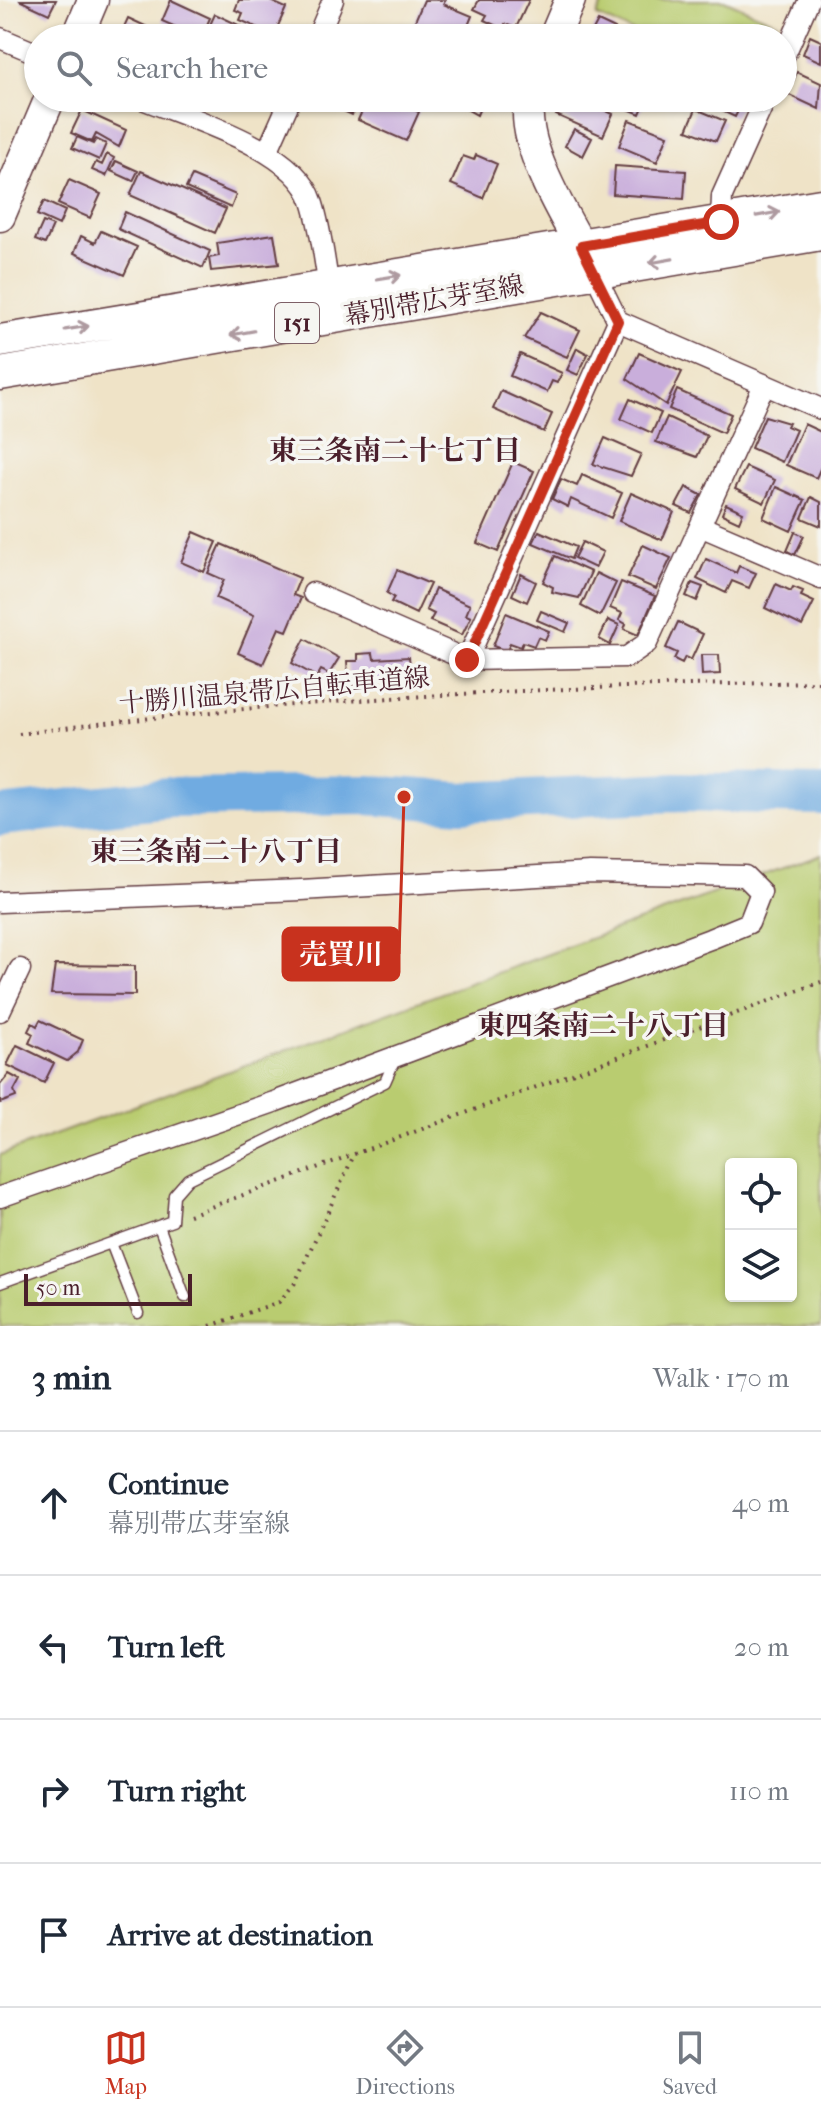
<!DOCTYPE html>
<html lang="en">
<head>
<meta charset="utf-8">
<style>
  body { margin:0; font-family:"IM FELL French Canon","Noto Serif JP",serif; background:#f2f2f3; color:#1f2937 }
  .controls { position:absolute; right:24px; bottom:24px; display:grid; overflow:hidden; border-radius:8px; box-shadow:0 2px 6px #0004 }
  .controls button { width:72px; height:72px; display:grid; place-items:center; padding:0; border:0; border-bottom:2px solid #e0e1e3; background:#fff; color:#1f2937; font:40px sans-serif }
  .scale { position:absolute; left:24px; bottom:20px; width:168px; box-sizing:border-box; padding-left:8px; border:4px solid #4a1f2b; border-top:0; font-size:22px; line-height:28px; white-space:nowrap; color:#4a1f2b; -webkit-text-stroke:6px #f6f6f2; paint-order:stroke }
  .stop { position:absolute; width:24px; height:24px; margin:-18px; border:6px solid #c8321e; border-radius:50%; background:#fff }
  .stop.end { background:#c8321e; border-color:#fff; box-shadow:0 2px 8px #0008 }
  .list { margin:0; padding:0; list-style:none }
  h2 { display:flex; justify-content:space-between; align-items:center; height:104px; margin:0; padding:0 32px; font-size:34px }
  h2 small { font-size:26px; font-weight:400; color:#747a83 }
  .list li { display:grid; grid-template-columns:52px 1fr auto; gap:24px; align-items:center; box-sizing:border-box; height:144px; padding:0 32px; border-top:2px solid #e0e1e3 }
  .list b { display:block; font-size:30px; white-space:nowrap }
  .list p { margin:0; font-size:26px; white-space:nowrap; color:#747a83 }
  .list em { font-size:26px; font-style:normal; color:#747a83 }
  .icon { flex:none; width:44px; height:44px; fill:none; stroke:currentColor; stroke-width:2; stroke-linecap:round; stroke-linejoin:round }
  .map { position:relative; flex:none; width:821px; height:1326px; overflow:hidden }
  .search { position:absolute; background:#fff; box-shadow:0 2px 6px #0004; left:24px; right:24px; top:24px; height:88px; display:flex; align-items:center; gap:20px; box-sizing:border-box; padding:0 28px; border-radius:44px; color:#747a83; font-size:30px }
  .sheet { height:680px; background:#fff }
  nav { display:flex; justify-content:space-around; align-items:center; box-sizing:border-box; height:112px; border-top:2px solid #e0e1e3; background:#fff; font-size:22px; color:#747a83 }
  nav a { display:grid; justify-items:center; gap:4px }
  nav .on { color:#c8321e }
  .map>svg:first-child { display:block }
  .green { fill:#b9cc6f; stroke:#82764d; stroke-width:2; fill-rule:evenodd }
  .lines { fill:none; stroke-linecap:round; stroke-linejoin:round }
  .river { stroke:#6fabe1; stroke-width:40 }
  .building { fill:#c9aedb }
  .lane-casing { stroke:#633c42; stroke-width:13 }
  .street-casing { stroke:#633c42; stroke-width:23 }
  .secondary-casing { stroke:#633c42; stroke-width:33 }
  .primary-casing { stroke:#633c42; stroke-width:35 }
  .path { stroke:#633c42; stroke-width:4; stroke-dasharray:2 6; stroke-linecap:butt }
  .lane { stroke:#fff; stroke-width:10 }
  .street { stroke:#fff; stroke-width:20 }
  .secondary { stroke:#fff; stroke-width:30 }
  .primary { stroke:#fff; stroke-width:32 }
  .oneway { stroke:#ae9aa0 }
  .route { stroke:#c8321e; stroke-width:10 }
  .labels { text-anchor:middle; stroke-width:7; stroke-linejoin:round; paint-order:stroke }
  .shield { fill:#f6f6f2; stroke:#7e6067; stroke-width:2 }
  .shield-label { font-size:24px; font-weight:bold; fill:#4a1f2b }
  .street-label { font-size:26px; fill:#4a1f2b; stroke:#f6f6f2 }
  .neighbourhood-label { font-size:28px; font-weight:bold; fill:#4a1f2b; stroke:#f6f6f2 }
  .leader { fill:none; stroke:#c8321e; stroke-width:3 }
  .callout-dot { fill:#c8321e; stroke:#f6f6f2; stroke-width:3 }
  .callout { fill:#c8321e; stroke:#c8321e; stroke-width:3 }
  .callout-label { font-size:28px; text-anchor:middle; font-weight:bold; fill:#fff }
</style>
</head>
<body>
<div class="map">
<svg width="821" height="1326" viewBox="0 0 821 1326">
  <rect width="100%" height="100%" fill="#f6f6f2"/>
  <filter id="ink" filterUnits="userSpaceOnUse"><feTurbulence type="fractalNoise" baseFrequency=".0125" numOctaves="2"/><feDisplacementMap in="SourceGraphic" scale="16" xChannelSelector="R" yChannelSelector="G"/><feConvolveMatrix kernelMatrix="1 2 1 2 8 2 1 2 1" color-interpolation-filters="sRGB"/></filter>
  <filter id="wash" filterUnits="userSpaceOnUse"><feTurbulence type="fractalNoise" baseFrequency=".006" numOctaves="4" result="noise"/><feDisplacementMap in="SourceGraphic" scale="32" xChannelSelector="R" yChannelSelector="G"/><feGaussianBlur stdDeviation="1.8" result="paint"/><feColorMatrix in="noise" values="0 0 0 0 0 0 0 0 0 0 0 0 0 0 0 0 0 1.4 0 .05"/><feComposite in="paint" operator="in"/></filter>
  <g filter="url(#wash)">
    <rect width="100%" height="100%" fill="#efe3c7"/>
    <path class="green" d="M604,0H724L777,23L771,38H648L597,16Z
      M821,854V1326H0V1155ZM731,1164H791V1296H731Z"/>
    <g class="lines">
      <path class="river" d="M0,816L170,798L367,795L462,802L676,792L821,795"/>
    </g>
    <g id="blocks">
      <path class="building" d="M19,0H56L49,14Z
        M171,0L210,18L201,38L162,21Z
        M239,0H268L286,8L274,35L240,20L243,13L235,10Z
        M424,0H445L443,4L472,16L463,38H430L411,30Z
        M479,0H529L516,28L505,24L503,29L484,20L487,15L474,9Z
        M215,14L245,28L241,38H204Z
        M128,18L171,38H119Z
        M598,21L615,29L611,38H589Z
        M810,36L821,41V62L803,54Z
        M797,72L821,83L819,109L787,94Z
        M322,98H360L352,115L321,101Z
        M368,98H388L419,112L406,141L358,120Z
        M447,98H484L477,115Z
        M563,98H578L613,114L603,136L556,115Z
        M602,98H647L640,114Z
        M727,98L741,105L735,117L720,110Z
        M696,109L725,121L716,141L687,130Z
        M82,110L126,130L119,147L96,134L92,142L71,133Z
        M629,120L668,135L657,162L619,146Z
        M574,129L592,138L583,156L565,146Z
        M77,137L93,144L96,139L106,144L99,160L72,148Z
        M107,154L114,158L106,176L92,170L96,162L102,165Z
        M476,155L497,164L483,198L451,184L463,156L474,160Z
        M116,161L138,171L133,181L111,171Z
        M615,166L686,171L684,199L613,194Z
        M141,171L226,209L215,233L130,195Z
        M192,176L236,195L231,208L186,188Z
        M69,180L101,194L90,218L58,204Z
        M44,201L65,211L59,225L37,215Z
        M125,212L210,251L203,268L118,229Z
        M43,222L53,226L45,244L35,240Z
        M101,231L137,247L124,275L74,253L81,236L95,243Z
        M274,234L279,264L211,271L209,258L219,256L217,243Z
        M541,312L580,330L567,357L524,338Z
        M577,348L588,354L578,375L567,370Z
        M639,353L682,372L666,405L627,379Z
        M520,354L562,373L557,383L552,381L547,392L510,376Z
        M677,390L731,414L723,433L669,409Z
        M501,391L552,414L544,432L493,409Z
        M630,399L661,413L652,433L621,419Z
        M765,416L789,423L787,426L796,430L782,462L751,448Z
        M667,417L707,436L697,457L656,442Z
        M804,424L821,432V467L816,478L786,465Z
        M605,438L641,454L631,476L593,464Z
        M513,462L534,471L498,552L477,543Z
        M746,467L775,480L764,503L735,489Z
        M582,475L622,493L611,518L571,499L568,507L552,499L561,479L577,486Z
        M686,487L701,495L691,513L676,506Z
        M776,487L805,500L791,531L763,518Z
        M631,493L674,512L662,540L619,521Z
        M811,497L821,502V526L802,518Z
        M726,504L743,512L739,522L722,514Z
        M539,531L576,547L571,559L533,543Z
        M194,532L217,542L204,572L181,562Z
        M795,532L804,536L795,555L787,551Z
        M582,542L603,552L595,568L574,558Z
        M221,544L300,578L293,595L301,598L287,631L279,628L263,664L238,653L254,615L216,598L224,580L208,573Z
        M643,545L671,558L656,589L628,577Z
        M555,556L591,572L579,598L552,592L553,587L543,582Z
        M706,559L736,573L739,566L756,573L749,588L732,581L726,593L697,579Z
        M397,570L430,584L416,614L391,602L394,597L387,593Z
        M596,573L616,583L600,616L581,606Z
        M521,574L536,582L527,602L512,595Z
        M621,582L655,596L638,635L624,629L626,624L619,620L622,613L610,608Z
        M692,583L703,587L697,601L686,596Z
        M776,584L791,591L793,587L803,591L801,596L814,602L802,626L765,608Z
        M435,589L470,605L466,615L471,617L462,635L430,621L434,614L426,610Z
        M541,611L569,623L565,632L537,620Z
        M506,613L549,631L545,640L538,637L534,646L523,642L521,647L510,643L507,651L493,646Z
        M608,620L619,625L610,645L599,639Z
        M678,622L703,634L691,660L685,657L682,663L674,659L677,653L666,648Z
        M305,639L339,658L329,674L321,670L317,677L292,663Z
        M373,653L374,659L409,657L411,675L404,676V683L349,687L347,661H358V654Z
        M701,655H719L720,674L702,675Z
        M55,965L135,966V995L51,994Z
        M40,1020L83,1040L78,1052L67,1061L29,1043L33,1034L28,1031L32,1023L37,1026Z
        M17,1045L54,1063L44,1083L7,1065Z
        M9,1074L20,1080L14,1091L16,1097L0,1103V1085Z"/>
    </g>
  </g>
  <g filter="url(#ink)">
    <use href="#blocks" fill-opacity="0" stroke="#633c42" stroke-width="2"/>
    <g class="lines">
      <defs>
        <path id="lane" d="M159,1226L185,1297
          M111,1243L138,1313
          M0,1283L172,1221L174,1195L188,1179L385,1082L396,1057"/>
        <path id="street" d="M0,38L38,54
          M317,38L333,0
          M783,59L809,0
          M140,98C188,118 295,148 312,201C321,228 324,259 329,287
          M267,152L291,98
          M721,222L722,196L766,98
          M590,264L618,321L821,409
          M700,526L821,578
          M313,593L467,660L627,657L647,643L764,385
          M467,660L618,321
          M0,902L301,890L590,873L745,876L761,892L749,923L710,939L274,1102L0,1197
          M0,1011L20,969"/>
        <path id="secondary" d="M77,38L93,0
          M554,38L570,0
          M530,98C518,138 561,211 581,246
          M0,216L50,98"/>
        <path id="primary" d="M0,341L821,205
          M0,374L821,234"/>
      </defs>
      <use href="#lane" class="lane-casing"/>
      <use href="#street" class="street-casing"/>
      <use href="#secondary" class="secondary-casing"/>
      <use href="#primary" class="primary-casing"/>
      <path class="path" d="M19,734C284,698 553,687 821,682
        M189,1215L821,982
        M210,1326L279,1302L295,1283L354,1155"/>
      <use href="#lane" class="lane"/>
      <use href="#street" class="street"/>
      <use href="#secondary" class="secondary"/>
      <use href="#primary" class="primary"/>
    </g>
    <defs><path id="oneway-shaft" d="M-6 0H5M1.5-3L5.5 0L1.5 3" fill="none" stroke-width="1.6" stroke-linecap="round" stroke-linejoin="round" transform="scale(2)"/></defs>
    <g class="oneway">
      <use href="#oneway-shaft" transform="translate(768 214) rotate(-10)"/>
      <use href="#oneway-shaft" transform="translate(661 261) rotate(170)"/>
      <use href="#oneway-shaft" transform="translate(389 277) rotate(-9)"/>
      <use href="#oneway-shaft" transform="translate(77 328) rotate(-9)"/>
      <use href="#oneway-shaft" transform="translate(242 333) rotate(170)"/>
    </g>
  </g>
  <g class="lines" filter="url(#ink)">
    <path class="route" d="M467,660L618,321L581,246L721,222"/>
  </g>
  <g class="labels">
    <rect class="shield" x="275" y="303" width="44" height="40" rx="6"/>
    <g class="shield-label">
      <text x="297" y="331">151</text>
    </g>
    <g class="street-label">
      <text transform="translate(434 300) rotate(-10)" y="9">幕別帯広芽室線</text>
      <text transform="translate(274 690) rotate(-5)" y="9">十勝川温泉帯広自転車道線</text>
    </g>
    <g class="neighbourhood-label">
      <text x="395" y="460">東三条南二十七丁目</text>
      <text x="216" y="861">東三条南二十八丁目</text>
      <text x="603" y="1035">東四条南二十八丁目</text>
    </g>
  </g>
  <path class="leader" d="M404 797L399 954"/>
  <circle class="callout-dot" cx="404" cy="797" r="8"/>
  <rect class="callout" x="283" y="928" width="116" height="52" rx="8"/>
  <g class="callout-label">
    <text x="341" y="964">売買川</text>
  </g>
</svg>
<div class="controls">
<button><svg class="icon" aria-label="locate" viewBox="0 0 24 24"><circle cx="12" cy="12" r="6"/><path d="M12 2v4M12 18v4M2 12h4M18 12h4"/></svg></button>
<button><svg class="icon" aria-label="layers" viewBox="0 0 24 24"><path d="M12 4l9 5-9 5-9-5zM3 14l9 5 9-5"/></svg></button>
</div>
<div class="scale">50 m</div>
<div class="stop" style="left:721px;top:222px"></div>
<div class="stop end" style="left:467px;top:660px"></div>
<div class="search"><svg class="icon" aria-label="search" viewBox="0 0 24 24"><circle cx="10" cy="10" r="6"/><path d="M15 15l6 6"/></svg>Search here</div>
</div>
<section class="sheet">
<h2>3 min<small>Walk · 170 m</small></h2>
<ul class="list">
<li><svg class="icon" aria-label="ahead" viewBox="0 0 24 24"><path d="M12 20V5M6 11l6-6 6 6"/></svg><div><b>Continue</b><p>幕別帯広芽室線</p></div><em>40 m</em></li>
<li><svg class="icon" aria-label="left" viewBox="0 0 24 24"><path d="M17 20v-9H6M10 6l-5 5 5 5"/></svg><div><b>Turn left</b></div><em>20 m</em></li>
<li><svg class="icon" aria-label="right" viewBox="0 0 24 24"><path d="M7 20v-9h11M14 6l5 5-5 5"/></svg><div><b>Turn right</b></div><em>110 m</em></li>
<li><svg class="icon" aria-label="arrive" viewBox="0 0 24 24"><path d="M6 21V4h12l-3 4 3 4H6"/></svg><div><b>Arrive at destination</b></div></li>
</ul>
</section>
<nav>
<a class="on"><svg class="icon" aria-label="map" viewBox="0 0 24 24"><path d="M3 6l6-2 6 2 6-2v14l-6 2-6-2-6 2zM9 4v14M15 6v14"/></svg>Map</a>
<a><svg class="icon" aria-label="directions" viewBox="0 0 24 24"><path d="M12 3l9 9-9 9-9-9zM9 14v-3h6M13 9l2 2-2 2"/></svg>Directions</a>
<a><svg class="icon" aria-label="saved" viewBox="0 0 24 24"><path d="M7 4h10v16l-5-4-5 4z"/></svg>Saved</a>
</nav>
</body>
</html>
